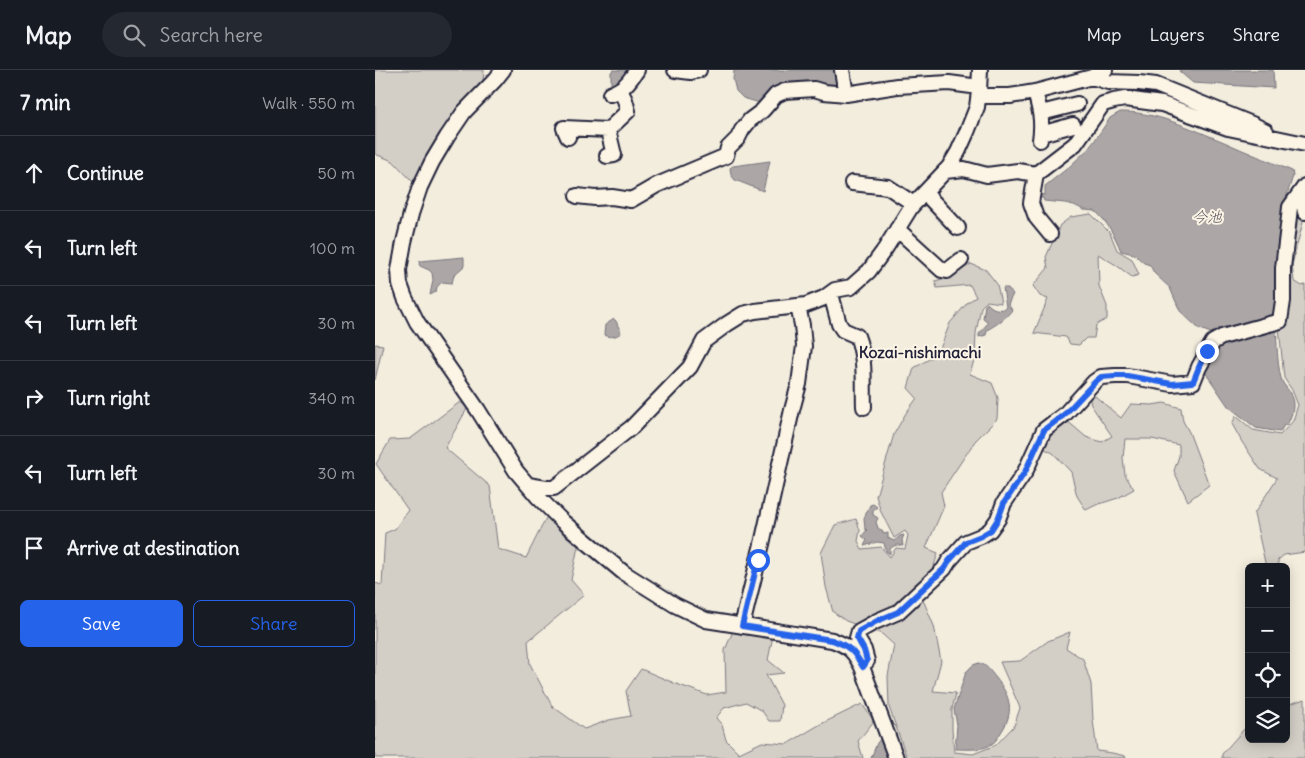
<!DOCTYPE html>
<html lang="en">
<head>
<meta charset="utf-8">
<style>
  body { margin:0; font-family:Delius,"Klee One",sans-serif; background:#242831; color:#f1f3f6 }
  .controls { position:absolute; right:15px; bottom:15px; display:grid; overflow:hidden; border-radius:8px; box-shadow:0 2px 12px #0003 }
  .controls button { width:45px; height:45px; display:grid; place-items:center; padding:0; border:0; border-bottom:1px solid #363941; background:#171b24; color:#f1f3f6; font:25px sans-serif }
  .stop { position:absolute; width:15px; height:15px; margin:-11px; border:4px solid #2563eb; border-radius:50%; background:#fff }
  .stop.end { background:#2563eb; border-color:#fff; box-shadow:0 1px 5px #0008 }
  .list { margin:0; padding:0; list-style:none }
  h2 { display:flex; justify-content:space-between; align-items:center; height:65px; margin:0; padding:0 20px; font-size:21px }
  h2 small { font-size:16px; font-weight:400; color:#9ea1a6 }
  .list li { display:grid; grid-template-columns:32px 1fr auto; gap:15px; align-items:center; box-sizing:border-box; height:75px; padding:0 20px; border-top:1px solid #363941 }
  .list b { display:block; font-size:19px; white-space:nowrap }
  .list em { font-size:16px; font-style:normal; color:#9ea1a6 }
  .actions { display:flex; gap:10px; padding:15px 20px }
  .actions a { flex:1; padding:11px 0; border:1px solid #2563eb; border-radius:8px; text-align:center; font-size:18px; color:#2563eb }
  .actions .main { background:#2563eb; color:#fff }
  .icon { flex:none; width:28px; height:28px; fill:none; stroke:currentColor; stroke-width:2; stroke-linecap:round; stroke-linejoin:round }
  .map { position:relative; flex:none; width:930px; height:688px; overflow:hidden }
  header { display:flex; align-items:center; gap:30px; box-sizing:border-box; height:70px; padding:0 25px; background:#171b24; border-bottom:1px solid #363941 }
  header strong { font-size:24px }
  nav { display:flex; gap:28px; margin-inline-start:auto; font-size:18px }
  .search { width:350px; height:45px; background:#242831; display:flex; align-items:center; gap:12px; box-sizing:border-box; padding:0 18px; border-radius:28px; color:#9ea1a6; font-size:19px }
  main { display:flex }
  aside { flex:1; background:#171b24 }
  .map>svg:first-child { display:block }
  .green { fill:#d4cfc6; stroke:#7b7880 }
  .water { fill:#aca7a6; stroke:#75727b }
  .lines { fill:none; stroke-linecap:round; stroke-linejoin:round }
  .minor-casing { stroke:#22223b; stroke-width:18 }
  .minor { stroke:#fcf5e5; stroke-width:14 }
  .route { stroke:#2563eb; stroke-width:6 }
  .labels { text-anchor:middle; stroke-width:4; stroke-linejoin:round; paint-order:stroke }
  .water-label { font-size:15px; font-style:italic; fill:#525160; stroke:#fcf5e5 }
  .quarter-label { font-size:16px; font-weight:bold; fill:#22223b; stroke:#fcf5e5 }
</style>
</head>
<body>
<header>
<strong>Map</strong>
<div class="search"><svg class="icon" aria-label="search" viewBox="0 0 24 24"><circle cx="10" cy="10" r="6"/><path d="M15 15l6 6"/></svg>Search here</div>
<nav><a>Map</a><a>Layers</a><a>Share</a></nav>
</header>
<main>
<aside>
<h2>7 min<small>Walk · 550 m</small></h2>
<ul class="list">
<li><svg class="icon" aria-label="ahead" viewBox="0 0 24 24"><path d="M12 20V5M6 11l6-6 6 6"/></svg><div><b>Continue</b></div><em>50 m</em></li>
<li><svg class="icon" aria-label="left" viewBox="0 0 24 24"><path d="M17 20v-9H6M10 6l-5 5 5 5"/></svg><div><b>Turn left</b></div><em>100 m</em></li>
<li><svg class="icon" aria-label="left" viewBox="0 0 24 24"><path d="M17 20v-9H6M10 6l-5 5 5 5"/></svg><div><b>Turn left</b></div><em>30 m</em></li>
<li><svg class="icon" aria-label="right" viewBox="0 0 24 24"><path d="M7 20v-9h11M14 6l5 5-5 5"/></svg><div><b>Turn right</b></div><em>340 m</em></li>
<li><svg class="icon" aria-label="left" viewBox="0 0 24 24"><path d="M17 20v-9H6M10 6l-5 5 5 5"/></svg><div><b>Turn left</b></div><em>30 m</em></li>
<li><svg class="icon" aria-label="arrive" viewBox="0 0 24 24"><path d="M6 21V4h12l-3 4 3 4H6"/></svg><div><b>Arrive at destination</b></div></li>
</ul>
<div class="actions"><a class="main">Save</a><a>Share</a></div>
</aside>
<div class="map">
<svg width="930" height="688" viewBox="0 0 930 688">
  <rect width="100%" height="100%" fill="#f3edde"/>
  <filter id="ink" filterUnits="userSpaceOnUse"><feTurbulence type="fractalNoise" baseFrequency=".02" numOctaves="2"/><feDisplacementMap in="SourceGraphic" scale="10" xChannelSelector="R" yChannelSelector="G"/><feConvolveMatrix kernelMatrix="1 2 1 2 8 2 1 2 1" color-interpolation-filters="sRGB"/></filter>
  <g filter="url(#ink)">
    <path class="green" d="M0,0H109L108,11L78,48L39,113L18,91L0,84Z
      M919,142L928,152L917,195L919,211L927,216L930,215V482L909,485L903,490V497H891L879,444L902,408L885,399L867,372L857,354L861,346L878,360L905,365L918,351L923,335L917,320L909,308L904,257Z
      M716,144L735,163L742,180L757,189L764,205L757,207L741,195L723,184L724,216L732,236V249L721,255L719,268H711L704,275L695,274L691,267L659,263L673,229L665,226L658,216L673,198L671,187L685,155L696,147Z
      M596,194L611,200L622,214L626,233L612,231L606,237L601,263L600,287L595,304L617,313L623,328L622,349L600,371L566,422L569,436L551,478L563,483L558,499L538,523L549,532L559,556L566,591L558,621L581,623L577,639V659L579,682L598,684L621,675L639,656L645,638L625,592L645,591L673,571L695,562L691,578L708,589L716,614L718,650L722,681L737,683L750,686L751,688H532L514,637L513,606L519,575L507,564L471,551L458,542L451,517L446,483L460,455L481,449L485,460L483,471L487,479L506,477L515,487L521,478L530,479L533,465L530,461L519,468L506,442L501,426L519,364L531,343L542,328L533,318L539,298L563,284L575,253L593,232L601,227L595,215L562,218L560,211L577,206Z
      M0,274L8,275L0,310Z
      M714,326H720L746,348L756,334L777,335L789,333L806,338L808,351L814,362L834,415L813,431L799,401L804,386V375L777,369H750L748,388L750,405L759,419L743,428L721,435L711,440L702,426L696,402L678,383L668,378L672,364L690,349L711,367L727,372L737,366L716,335Z
      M85,332L93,337L70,378L115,416L123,479L151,488L173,444L204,472L196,510L209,525L153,571L155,594L177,636L209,659L234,650L256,646L251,621L266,599L299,613L332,625L351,622L350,580L358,561L398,566L393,590L409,603L391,605L407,635L405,651H394L387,641L371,632L349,638L341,648L347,655L351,670L364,683L387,672L412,674L444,655L487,634L499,651L483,671L488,688H0V513L7,515L10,463L20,459L33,440L1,394L15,370L35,369Z
      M930,629V688H847V684L870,658L874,656V669H911V635Z"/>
    <path class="water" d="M238,0H261L236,22V2Z
      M362,0H463L467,20H449L385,33L368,28L361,21L358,9L359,1Z
      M804,0H898L899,18L818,13L805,2Z
      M745,42C779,41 817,59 849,72C871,82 894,91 917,101L918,106L911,128L910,139L903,180L899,246L843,261L838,264L823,258L805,241L795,218L779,203L775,195L769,193L759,184L746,181C740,166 732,151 720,141L709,140L699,135L690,133L669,131L668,128L663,127L664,124L670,125V116L694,97L713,79L720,70L735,48Z
      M395,91L388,121L360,110L356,105L355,98L358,96Z
      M89,187V196L79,205L77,213L67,212L62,217L61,222L55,225L58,210L57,203L54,200L45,196L44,194L45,191Z
      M628,218H633L638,224L633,234L637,240C630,249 621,255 612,260L611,265L604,267V264L612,254V251L608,248L610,235L612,233C618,239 621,240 629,239L631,237Z
      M239,249L241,251L246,263C240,267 236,268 229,265L230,255Z
      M901,256C902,274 902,291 906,308C907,313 911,317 914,321C921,334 918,343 912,355H909L905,362L881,358L853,336L828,299L844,272Z
      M498,434L502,437L498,440V445L503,448L501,452L503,458L507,461L509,464L513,463V468L519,471L525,466L529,465L527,470L528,476C523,474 519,475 515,479V484L511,481L509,473L502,472L489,476L492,470L487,466L492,460L490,459L489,448L495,435Z
      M604,593C612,595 615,601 621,608C636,627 640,642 625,664C623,667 621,671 618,673C609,681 592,679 580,679L582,655L579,639L591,602L598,595Z
      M506,668L513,688H496L502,673Z"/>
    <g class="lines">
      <defs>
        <path id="minor" d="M128,0L120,10L89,42L72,67L57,92L45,117L36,144L29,172L24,200L25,214L30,228L42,252L103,340L141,401L163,427L188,452L249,503L300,535L331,550L457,570C474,576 479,581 487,597L521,688
          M300,0L316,2L324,0
          M467,0L471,24
          M717,7L733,12L764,13L781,15L877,54L891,61
          M660,22C665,40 668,51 665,70
          M235,24C249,19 253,13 262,0
          M604,26H635L660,22L717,7L730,0
          M666,43L702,34
          M666,64L698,55
          M193,67L189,58L233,60L253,41L250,30L245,20
          M232,86L239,85L233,60
          M570,101L589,99L612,105L643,101L661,104L700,74L728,34L739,31L750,29L787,34L853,58L930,74
          M661,104L656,133L661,147L675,164
          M477,113L513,117L539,134
          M930,120L928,132L930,142
          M550,123L583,158
          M202,126L220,128L237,127L256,130L282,115L351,86L353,78L363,68L367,60L375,50L387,41L401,25L410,21L439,19L449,22L471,24L522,16L574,13L604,17
          M522,159L567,200L572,201L586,190
          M456,224L464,254L468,260L482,266C491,289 488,313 489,337
          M153,415L171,418H179L257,357L315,297L329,271L352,254L368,244L380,241L431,235L449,228L460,220L476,217L494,201L510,179L536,137L574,97L583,82L592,62L602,37L604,21L605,0
          M367,556L387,474L417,340L424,314L429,276L427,255L423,236
          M491,592L492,591L489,580L482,568L484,561L502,551L523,542L569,499L574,491L591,472L606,466L615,460L623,449L629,433L650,402L669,360L690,344L719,312L726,307L740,306H753L797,314L818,312L824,297L838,272L847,267L905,251L908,231V198L913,156L915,137L930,116"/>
      </defs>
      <use href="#minor" class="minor-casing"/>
      <use href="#minor" class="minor"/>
    </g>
  </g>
  <g class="lines" filter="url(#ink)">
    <path class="route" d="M383,490L367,556L457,570C474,576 479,581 488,597L492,591L489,580L482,568L484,561L502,551L523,542L569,499L574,491L591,472L606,466L616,460L623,449L629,433L650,402L669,360L690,344L720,312L726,307L740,306H752L797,314L818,312L824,297L832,281"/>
  </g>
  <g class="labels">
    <g class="water-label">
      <text x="832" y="152">今池</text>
    </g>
    <g class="quarter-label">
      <text x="545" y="288">Kozai-nishimachi</text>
    </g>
  </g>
</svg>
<div class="controls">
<button>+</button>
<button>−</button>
<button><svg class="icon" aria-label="locate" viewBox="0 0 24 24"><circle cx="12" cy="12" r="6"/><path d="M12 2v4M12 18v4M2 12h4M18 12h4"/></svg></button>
<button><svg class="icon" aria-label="layers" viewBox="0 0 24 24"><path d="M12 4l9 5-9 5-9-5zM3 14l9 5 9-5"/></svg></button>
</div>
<div class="stop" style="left:383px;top:490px"></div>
<div class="stop end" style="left:832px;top:281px"></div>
</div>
</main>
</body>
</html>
